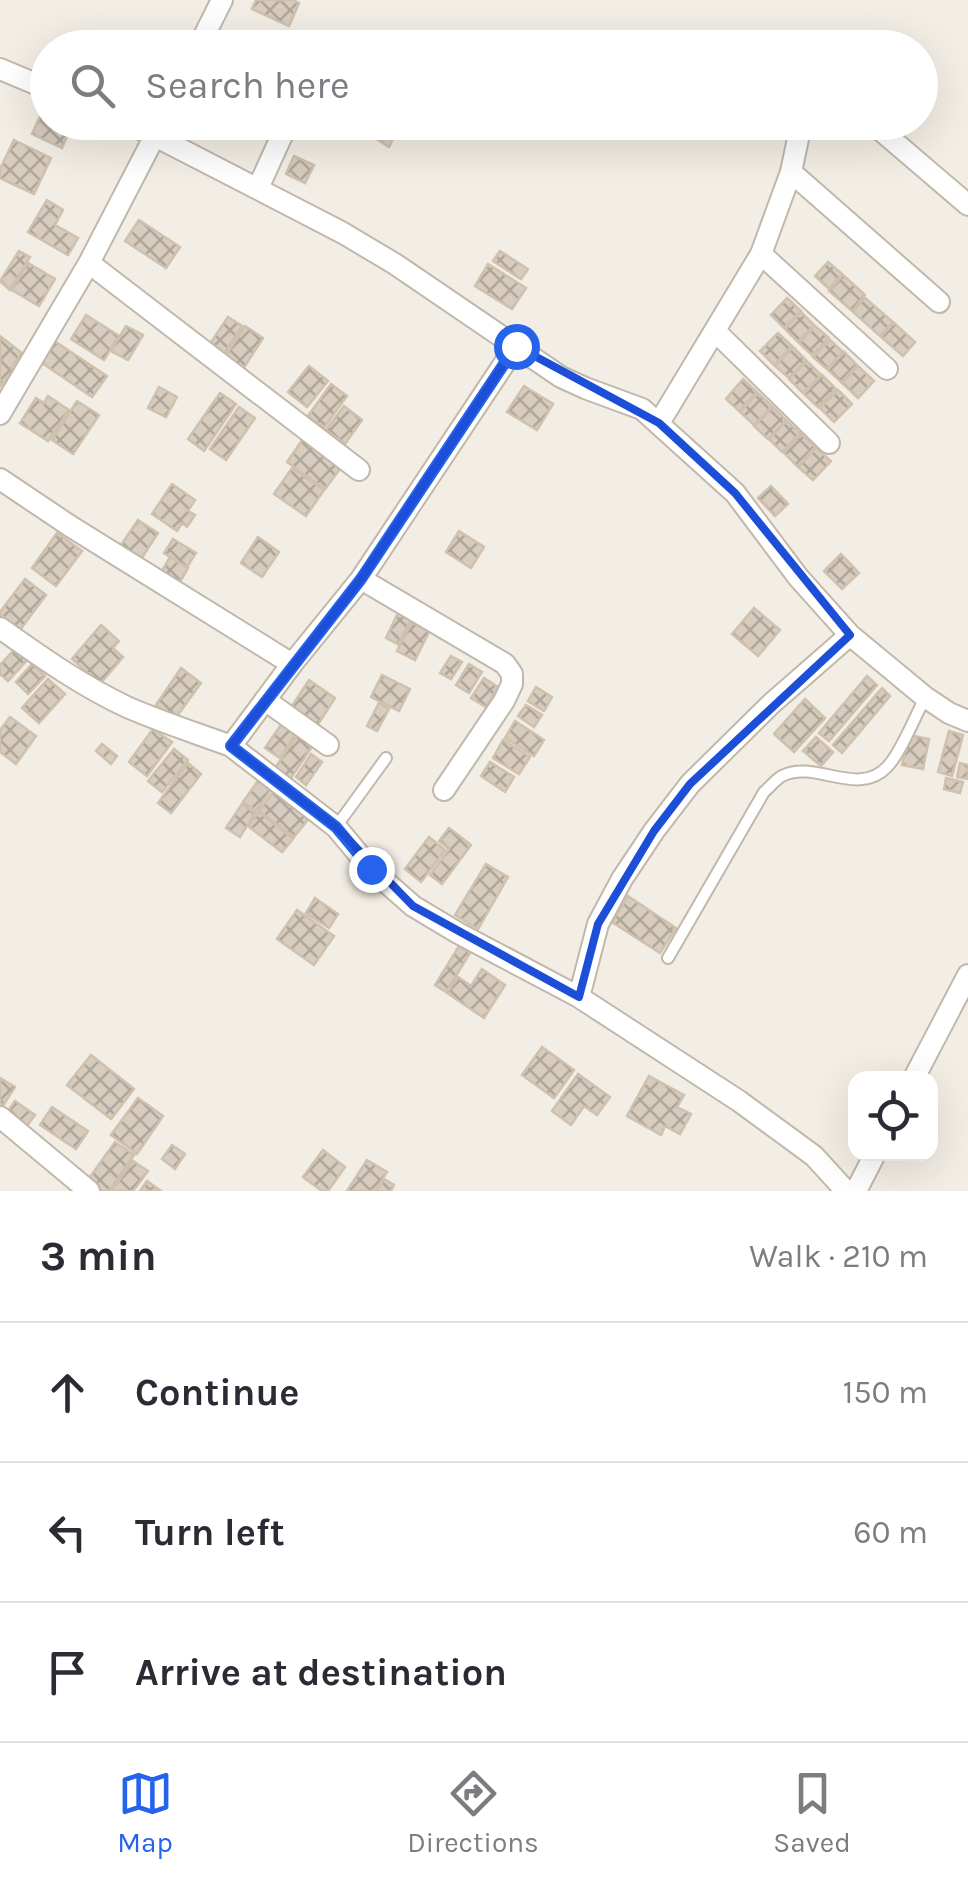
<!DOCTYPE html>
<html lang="en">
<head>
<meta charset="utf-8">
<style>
  body { margin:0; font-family:Karla,sans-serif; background:#f2f2f3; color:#2b2b33 }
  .controls { position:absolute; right:30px; bottom:30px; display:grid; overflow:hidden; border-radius:20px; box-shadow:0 10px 40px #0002 }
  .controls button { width:90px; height:90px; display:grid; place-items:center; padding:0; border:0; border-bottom:2px solid #e1e1e2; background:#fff; color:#2b2b33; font:50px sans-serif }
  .stop { position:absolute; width:30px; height:30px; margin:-22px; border:8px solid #2563eb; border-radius:50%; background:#fff }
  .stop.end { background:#2563eb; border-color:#fff; box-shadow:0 2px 10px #0008 }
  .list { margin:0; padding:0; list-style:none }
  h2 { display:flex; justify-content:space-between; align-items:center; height:130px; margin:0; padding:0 40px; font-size:42px }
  h2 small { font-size:32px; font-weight:400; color:#7c7c81 }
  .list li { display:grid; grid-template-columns:65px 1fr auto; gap:30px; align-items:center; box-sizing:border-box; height:140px; padding:0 40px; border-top:2px solid #e1e1e2 }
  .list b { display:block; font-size:38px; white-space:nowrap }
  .list em { font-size:32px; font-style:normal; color:#7c7c81 }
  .icon { flex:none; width:55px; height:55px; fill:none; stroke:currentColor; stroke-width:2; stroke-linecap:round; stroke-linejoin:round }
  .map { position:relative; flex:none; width:968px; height:1191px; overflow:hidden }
  .search { position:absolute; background:#fff; box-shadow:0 10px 40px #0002; left:30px; right:30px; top:30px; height:110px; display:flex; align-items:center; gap:25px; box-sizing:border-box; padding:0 35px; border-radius:55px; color:#7c7c81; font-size:38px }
  .sheet { height:550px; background:#fff }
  nav { display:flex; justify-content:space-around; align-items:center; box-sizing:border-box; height:140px; border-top:2px solid #e1e1e2; background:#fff; font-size:28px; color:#7c7c81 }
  nav a { display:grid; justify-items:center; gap:5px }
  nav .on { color:#2563eb }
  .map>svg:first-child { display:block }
  .building { fill:url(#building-cross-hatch); stroke:#cfc1ae; stroke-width:2.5 }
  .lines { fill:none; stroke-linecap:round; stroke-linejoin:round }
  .service-casing { stroke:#c1b8ab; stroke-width:14 }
  .minor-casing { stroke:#c1b8ab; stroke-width:24 }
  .service { stroke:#fff; stroke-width:10 }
  .minor { stroke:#fff; stroke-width:20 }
  .route { stroke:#2563eb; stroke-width:12 }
  .marked { fill:none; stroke:#1d4ed8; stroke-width:8; stroke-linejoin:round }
</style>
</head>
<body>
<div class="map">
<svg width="968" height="1191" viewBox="0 0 968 1191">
  <defs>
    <pattern id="building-cross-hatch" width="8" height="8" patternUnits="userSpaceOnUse" patternTransform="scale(2.5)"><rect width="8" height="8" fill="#d7ccbe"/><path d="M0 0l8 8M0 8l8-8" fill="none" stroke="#b0a79b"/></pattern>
  </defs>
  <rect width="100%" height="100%" fill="#f3eee5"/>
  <path class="building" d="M256,0H293L299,3L289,26L252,9Z
    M48,99V122H63L71,126L62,148L32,134Z
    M383,125L396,133L389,147L375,138Z
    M14,140L51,158L34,194L0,178V169Z
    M294,156L314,165L305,183L286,174Z
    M47,200L63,210L55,225L78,238L68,255L28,232Z
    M139,220L180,247L166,268L125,241Z
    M19,251L30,257L10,290L0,281Z
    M500,251L528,269L521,279L493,261Z
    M828,262L842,274L829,289L815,276Z
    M28,263L55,279L39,306L12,290Z
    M488,264L526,288L512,309L475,286Z
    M843,275L865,295L852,311L829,291Z
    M787,298L801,311L784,328L771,315Z
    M865,298L893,322L880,336L853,312Z
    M801,312L814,325L798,342L785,329Z
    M86,315L119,336L104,360L71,339Z
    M228,317L242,326L224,354L209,345Z
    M894,323L915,342L903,356L881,337Z
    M126,326L143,335L128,360L111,351Z
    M245,326L263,338L243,369L225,357Z
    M815,326L829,338L812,355L799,343Z
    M778,333L792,346L774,365L760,351Z
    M0,336L22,353L11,368L13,370L0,387Z
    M53,340L107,376L92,397L39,361Z
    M830,340L843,352L827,369L813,357Z
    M793,347L806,360L789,378L775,366Z
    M844,352L857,365L841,382L828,370Z
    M807,361L821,375L803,393L789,379Z
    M309,366L328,381L307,407L288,392Z
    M858,366L874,381L858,398L842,383Z
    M822,375L836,389L818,407L804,394Z
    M743,379L757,392L739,411L726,399Z
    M331,384L347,396L324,428L308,416Z
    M524,386L553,404L537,430L507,412Z
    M159,387L177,397L166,417L148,408Z
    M838,390L852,404L834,422L820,408Z
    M220,393L236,404L204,451L188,439Z
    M758,393L772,406L754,425L740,412Z
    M48,396L69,410L48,441L20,423L36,398L44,403Z
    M77,401L99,415L73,454L52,440Z
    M344,406L362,420L345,444L326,430Z
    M239,407L255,418L226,460L210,449Z
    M773,407L786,420L768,439L754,426Z
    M787,421L800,433L782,452L769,439Z
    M801,434L815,447L797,466L784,453Z
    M303,439L342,466L325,489L287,462Z
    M816,448L831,461L813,480L798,467Z
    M292,468L324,490L306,516L274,494Z
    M172,484L195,500L188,511L195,515L187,527L182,523L177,531L152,514Z
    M771,486L788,504L775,516L758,498Z
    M138,520L158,533L141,559L121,545Z
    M459,531L484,547L471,568L446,552Z
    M57,533L82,551L56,586L32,568Z
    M258,537L279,552L262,577L241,563Z
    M173,539L196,553L187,567L164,553Z
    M841,554L859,573L842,589L824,571Z
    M170,557L188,568L177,587L159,576Z
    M25,579L46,595L20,630L0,614V612Z
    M754,608L780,630L758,656L732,634Z
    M398,613L411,620L398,644L386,638Z
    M412,622L429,632L415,660L397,651Z
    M101,625L119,641L113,648L123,657L100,684L72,659Z
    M16,648L28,659L8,681L0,674V665Z
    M451,656L462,662L451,679L440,673Z
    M32,664L45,676L28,694L16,682Z
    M469,664L482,672L469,693L456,685Z
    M181,668L201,683L175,719L156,705Z
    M382,675L410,689L399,711L371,697Z
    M867,676L877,685L829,741L819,733Z
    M484,678L498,687L486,707L471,698Z
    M48,679L65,694L39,723L22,708Z
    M309,680L335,698L315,729L288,712Z
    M536,687L552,697L544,711L528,701Z
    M882,688L890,696L842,753L833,745Z
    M805,699L825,718L794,752L774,734Z
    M379,703L389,709L377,731L367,726Z
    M526,705L542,715L534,727L518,716Z
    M10,717L36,736L16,764L0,752V730Z
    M285,719L299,729L280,758L265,748Z
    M515,721L544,740L534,756L505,738Z
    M153,729L172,742L147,776L129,762Z
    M300,731L315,742L291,778L275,768Z
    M949,731L963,735L952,776L938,772Z
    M909,735L929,739L923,769L902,765Z
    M816,737L833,752L821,766L803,751Z
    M503,740L530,757L519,774L493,758Z
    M102,744L117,756L111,764L96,751Z
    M174,749L188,760L162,792L148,781Z
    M311,754L322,762L306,785L296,777Z
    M490,762L514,777L505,792L481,776Z
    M188,763L201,774L171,813L158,803Z
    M960,763L968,765V779L957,777Z
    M260,778L273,787L256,811L243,802Z
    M946,778L963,782L960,793L944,789Z
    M274,791L310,817L294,837L259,811Z
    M242,804L255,813L240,837L226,828Z
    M259,812L293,839L282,852L248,826Z
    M449,828L471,845L442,884L430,875L449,849L439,841Z
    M429,837L445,850L421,882L405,869Z
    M486,864L508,877L478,929L455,915Z
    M628,896L676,928L660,953L612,922Z
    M315,898L338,914L329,928L306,913Z
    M297,910L334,936L314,965L277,939Z
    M459,946L470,953L446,992L435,985Z
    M482,969L505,985L484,1018L447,993L458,977L471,986Z
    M542,1047L574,1070L554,1098L522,1075Z
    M91,1055L134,1089L111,1119L67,1085Z
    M578,1074L610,1097L597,1115L584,1106L571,1125L552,1111Z
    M649,1076L684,1095L677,1107L691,1114L680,1134L665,1126L661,1135L627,1116Z
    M0,1078L15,1087L1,1109L0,1108Z
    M138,1098L163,1116L137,1154L111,1135Z
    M15,1101L35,1115L26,1127L6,1114Z
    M52,1107L88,1131L76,1149L40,1125Z
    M115,1142L134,1155L109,1191H103L88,1180Z
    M172,1145L185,1154L175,1169L162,1159Z
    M323,1150L345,1167L328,1191H322L303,1177Z
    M367,1160L387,1172L375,1191H347Z
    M133,1161L148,1171L133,1191H111Z
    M384,1179L394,1185L391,1191H377Z
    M147,1181L161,1191H140Z"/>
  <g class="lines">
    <defs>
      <path id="service" d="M336,827L386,758
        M668,958L764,792C770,787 776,779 782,776C815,759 858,798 887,767C901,753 915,716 925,698"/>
      <path id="minor" d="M198,48L222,0
        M0,69L48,89
        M125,122L155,136L343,233L395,264L561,377L585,388L642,409L735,493L798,577L850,635L925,697L949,713L968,721
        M871,122L968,205
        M791,172L939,302
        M258,188L288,122
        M761,254L887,369
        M89,263L359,470
        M715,331L829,443
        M0,414L89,263L162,122
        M659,423L761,254L791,172L799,134L806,122
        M0,479L70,526L292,664L231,746L336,827L371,869L413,906L458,933L579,997L739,1101L814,1156L846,1191
        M361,579L505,664L512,674V684L504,701L444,790
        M0,628C41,657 82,686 127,707C161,722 196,733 231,746
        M292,664L361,579L516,346
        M265,700L328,745
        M579,997L598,924L622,879L654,831L690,784L771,704L850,635
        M914,1078L968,975
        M0,1117L89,1191
        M856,1191L875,1154"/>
    </defs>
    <use href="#service" class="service-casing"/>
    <use href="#minor" class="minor-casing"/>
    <use href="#service" class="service"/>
    <use href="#minor" class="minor"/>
  </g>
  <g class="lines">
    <path class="route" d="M371,869L336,827L231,746L361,579L516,346"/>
  </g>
  <path class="marked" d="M516,346L659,423L735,493L850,635L690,784L654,831L598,924L579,997L413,906L336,827L231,746L361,579Z"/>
</svg>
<div class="controls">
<button><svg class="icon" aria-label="locate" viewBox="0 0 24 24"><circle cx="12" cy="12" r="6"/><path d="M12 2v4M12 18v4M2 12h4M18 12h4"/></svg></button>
</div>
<div class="stop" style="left:516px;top:346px"></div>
<div class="stop end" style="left:371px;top:869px"></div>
<div class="search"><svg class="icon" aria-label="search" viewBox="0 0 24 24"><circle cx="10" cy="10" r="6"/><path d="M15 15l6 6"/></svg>Search here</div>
</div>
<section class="sheet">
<h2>3 min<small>Walk · 210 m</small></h2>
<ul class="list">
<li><svg class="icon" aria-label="ahead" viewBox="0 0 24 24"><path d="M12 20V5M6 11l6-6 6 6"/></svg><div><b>Continue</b></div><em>150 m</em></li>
<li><svg class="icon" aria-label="left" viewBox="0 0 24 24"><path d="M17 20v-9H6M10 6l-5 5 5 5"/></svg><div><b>Turn left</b></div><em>60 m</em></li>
<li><svg class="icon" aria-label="arrive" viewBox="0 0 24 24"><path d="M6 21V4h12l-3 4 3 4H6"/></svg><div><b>Arrive at destination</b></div></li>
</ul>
</section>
<nav>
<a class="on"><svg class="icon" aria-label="map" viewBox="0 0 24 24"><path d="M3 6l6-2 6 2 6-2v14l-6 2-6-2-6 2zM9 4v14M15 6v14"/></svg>Map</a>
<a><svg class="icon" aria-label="directions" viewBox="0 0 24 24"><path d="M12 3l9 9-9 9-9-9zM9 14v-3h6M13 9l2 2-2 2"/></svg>Directions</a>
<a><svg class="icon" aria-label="saved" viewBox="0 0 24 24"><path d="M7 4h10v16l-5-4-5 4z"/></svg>Saved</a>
</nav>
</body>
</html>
